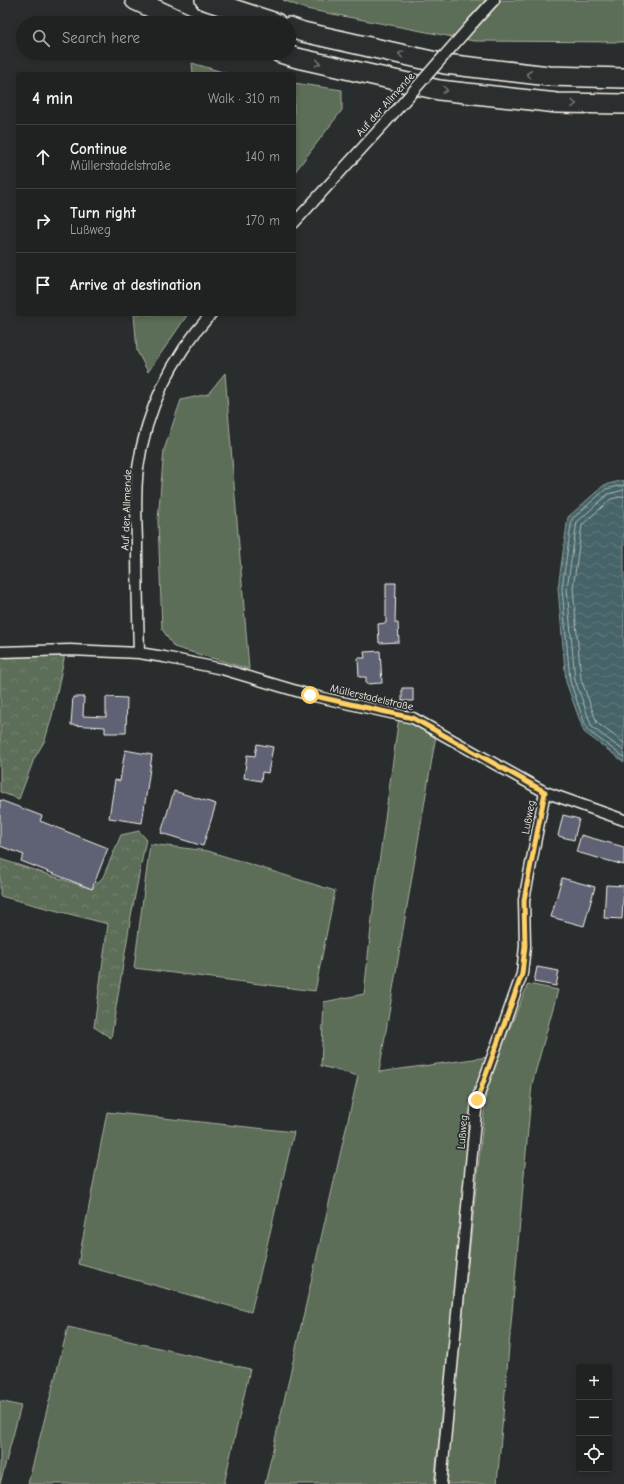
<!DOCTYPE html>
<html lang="en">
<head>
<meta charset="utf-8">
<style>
  body { margin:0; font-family:"Comic Neue",sans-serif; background:#282a2a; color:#f1f3f6 }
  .controls { position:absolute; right:12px; bottom:12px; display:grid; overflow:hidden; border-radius:4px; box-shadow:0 2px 6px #0003 }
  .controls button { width:36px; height:36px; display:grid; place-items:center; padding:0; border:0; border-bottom:1px solid #3d3f40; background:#202222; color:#f1f3f6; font:20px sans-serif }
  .stop { position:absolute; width:12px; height:12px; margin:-9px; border:3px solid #ffd166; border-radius:50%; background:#fff }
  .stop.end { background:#ffd166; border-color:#fff; box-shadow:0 1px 4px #0008 }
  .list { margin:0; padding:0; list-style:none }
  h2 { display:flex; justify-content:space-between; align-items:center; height:52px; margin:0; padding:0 16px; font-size:17px }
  h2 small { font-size:13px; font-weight:400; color:#a2a4a5 }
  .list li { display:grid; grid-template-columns:26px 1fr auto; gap:12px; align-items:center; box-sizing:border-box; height:64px; padding:0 16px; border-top:1px solid #3d3f40 }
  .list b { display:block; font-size:15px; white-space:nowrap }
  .list p { margin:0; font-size:13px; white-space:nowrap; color:#a2a4a5 }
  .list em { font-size:13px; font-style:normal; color:#a2a4a5 }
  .icon { flex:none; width:22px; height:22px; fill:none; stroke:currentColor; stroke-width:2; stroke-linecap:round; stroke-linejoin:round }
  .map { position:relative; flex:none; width:624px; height:1484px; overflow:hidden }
  .search { position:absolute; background:#202222; box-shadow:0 2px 6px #0003; left:16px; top:16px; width:280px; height:44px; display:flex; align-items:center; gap:10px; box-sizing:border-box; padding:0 14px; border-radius:22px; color:#a2a4a5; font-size:15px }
  .panel { position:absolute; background:#202222; box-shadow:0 2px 6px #0003; left:16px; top:72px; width:280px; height:244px; border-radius:4px }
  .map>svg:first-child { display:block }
  .green { fill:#5b6d58; stroke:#a8afa0 }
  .forest { fill:url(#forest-crowns); stroke:#a8afa0 }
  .water { fill:url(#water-waves); stroke:#8b9c9b }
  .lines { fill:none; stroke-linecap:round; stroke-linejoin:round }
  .shore { stroke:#aeb8b5; stroke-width:1 }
  .building { fill:#5e6274; stroke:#f4f1e8 }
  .minor-casing { stroke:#f4f1e8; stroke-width:13 }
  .motorway-casing { stroke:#f4f1e8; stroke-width:22 }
  .minor { stroke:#2a2d2e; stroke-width:10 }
  .motorway { stroke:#2a2d2e; stroke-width:19 }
  .minor-bridge-casing { stroke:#f4f1e8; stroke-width:13; stroke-linecap:butt }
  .minor-bridge { stroke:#2a2d2e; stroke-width:10 }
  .oneway { stroke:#71726f }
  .route { stroke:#ffd166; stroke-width:5 }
  .labels { text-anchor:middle; stroke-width:3.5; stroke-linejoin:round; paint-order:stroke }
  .street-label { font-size:11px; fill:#f4f1e8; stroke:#2a2d2e }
</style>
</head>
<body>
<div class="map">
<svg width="624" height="1484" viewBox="0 0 624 1484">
  <defs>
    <pattern id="forest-crowns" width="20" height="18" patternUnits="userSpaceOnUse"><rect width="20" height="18" fill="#5b6d58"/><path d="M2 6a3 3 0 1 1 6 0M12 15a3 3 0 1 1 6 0" fill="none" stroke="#738270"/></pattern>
    <pattern id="water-waves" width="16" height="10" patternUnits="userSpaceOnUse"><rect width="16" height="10" fill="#456368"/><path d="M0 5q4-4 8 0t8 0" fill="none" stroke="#607a7e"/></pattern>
  </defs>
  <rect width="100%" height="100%" fill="#2a2d2e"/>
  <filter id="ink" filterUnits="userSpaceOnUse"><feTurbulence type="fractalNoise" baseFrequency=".025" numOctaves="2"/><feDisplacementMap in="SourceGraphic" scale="8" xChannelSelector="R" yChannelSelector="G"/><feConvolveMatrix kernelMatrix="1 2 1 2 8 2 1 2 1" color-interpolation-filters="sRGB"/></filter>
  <g filter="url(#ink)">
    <path class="green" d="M283,0H624V42L474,41L306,9Z
      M192,63L229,74H193Z
      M294,83L342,90V110L294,173Z
      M134,314H188L148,372L137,351Z
      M225,373L249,669L174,647L162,629L158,520L164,450L181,400L208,394Z
      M399,716L436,735L379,1072L488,1057L475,1102L434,1484H265L358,1076L321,1066L324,1002L364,994L374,900Z
      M150,844L208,851L335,891L315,991L134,968Z
      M528,984L558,990L532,1084L497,1484H445L487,1083Z
      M107,1112L294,1132L251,1312L78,1264Z
      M68,1327L250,1369L224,1484H28Z
      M0,1401L21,1406L0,1484Z"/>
    <path class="forest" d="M65,654L52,716L45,740L34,759L19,799L0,792V658Z
      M139,831L146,839L131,916L111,1038L94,1027L108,924L0,896V859L92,889L103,877L121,835Z"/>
    <path class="water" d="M624,480V762L584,732L566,682L558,588L568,517L604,485Z"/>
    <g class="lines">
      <path class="shore" d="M624,485L606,489L572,519L562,588L570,681L587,730L624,757
        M624,490L608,494L577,522L567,588L575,680L592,727L624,751
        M624,496L611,499L582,525L573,588L581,679L597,723L624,743"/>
    </g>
    <path class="building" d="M386,583H396L395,623H398L399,642L379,643L378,624L386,623Z
      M380,651L382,683L366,684V677H359L358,658H365L364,652Z
      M402,688H413V701H402Z
      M73,697H84L83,716L106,717V697L127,698L126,733H105V727L71,725Z
      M257,744L273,747L268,773L262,772L261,781L244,778L247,755L255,756Z
      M125,750L152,755L142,823L109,818L115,780L120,781Z
      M174,791L216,804L203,846L161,833Z
      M0,800L42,816L40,821L108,848L92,889L21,861L24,855L0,846Z
      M563,815L579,819L574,840L558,836Z
      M581,835L624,847V865L576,852Z
      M562,878L595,887L584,926L551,917Z
      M606,885L624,886L622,919L604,918Z
      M537,967L559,971L556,986L534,982Z"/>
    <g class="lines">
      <defs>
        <path id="minor" d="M473,23L494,0
          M294,223L385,123
          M0,652L70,650L139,653L164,657L222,669L310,695L413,718L545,792L624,820
          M139,653C138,616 137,578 137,541C136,517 135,492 138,468C146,410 172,357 211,314
          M441,1484L477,1100L522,974L525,946L524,900L545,792"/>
        <path id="motorway" d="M135,0L185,23
          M205,0L276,23
          M289,27L303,32L445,64L549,76L624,78
          M280,53L297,58L439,90L557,103L624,104"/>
      </defs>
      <use href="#minor" class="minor-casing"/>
      <use href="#motorway" class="motorway-casing"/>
      <use href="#minor" class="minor"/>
      <use href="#motorway" class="motorway"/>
      <defs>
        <path id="minor-bridge" d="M385,123L473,23"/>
      </defs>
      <use href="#minor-bridge" class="minor-bridge-casing"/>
      <use href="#minor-bridge" class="minor-bridge"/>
    </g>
    <defs><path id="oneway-chevron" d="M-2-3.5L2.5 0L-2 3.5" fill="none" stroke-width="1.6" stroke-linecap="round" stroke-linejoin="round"/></defs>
    <g class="oneway">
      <use href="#oneway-chevron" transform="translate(401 54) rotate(-167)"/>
      <use href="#oneway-chevron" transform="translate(318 63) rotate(12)"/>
      <use href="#oneway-chevron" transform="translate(529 74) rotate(-173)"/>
      <use href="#oneway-chevron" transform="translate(445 90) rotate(7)"/>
      <use href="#oneway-chevron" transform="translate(574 104) rotate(1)"/>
    </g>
  </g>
  <g class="lines" filter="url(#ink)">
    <path class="route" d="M310,695L413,718L545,792L524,900L525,946L522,974L477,1100"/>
  </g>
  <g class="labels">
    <g class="street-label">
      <text transform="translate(385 104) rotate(-48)" y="4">Auf der Allmende</text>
      <text transform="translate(126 510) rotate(-88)" y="4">Auf der Allmende</text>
      <text transform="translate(372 697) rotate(13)" y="4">Müllerstadelstraße</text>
      <text transform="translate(528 817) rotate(-79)" y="4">Lußweg</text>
      <text transform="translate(462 1132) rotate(-85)" y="4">Lußweg</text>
    </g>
  </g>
</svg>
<div class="controls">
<button>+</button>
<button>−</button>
<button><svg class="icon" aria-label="locate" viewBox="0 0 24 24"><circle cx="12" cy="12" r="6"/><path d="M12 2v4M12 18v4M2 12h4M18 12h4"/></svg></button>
</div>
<div class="stop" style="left:310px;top:695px"></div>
<div class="stop end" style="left:477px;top:1100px"></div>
<div class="search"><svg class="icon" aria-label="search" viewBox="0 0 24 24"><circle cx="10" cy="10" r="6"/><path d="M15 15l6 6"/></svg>Search here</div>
<section class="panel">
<h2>4 min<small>Walk · 310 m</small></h2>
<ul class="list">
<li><svg class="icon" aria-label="ahead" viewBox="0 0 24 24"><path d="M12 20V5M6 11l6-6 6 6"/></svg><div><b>Continue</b><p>Müllerstadelstraße</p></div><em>140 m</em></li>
<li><svg class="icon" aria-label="right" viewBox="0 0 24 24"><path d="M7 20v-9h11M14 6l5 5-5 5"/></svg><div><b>Turn right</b><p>Lußweg</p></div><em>170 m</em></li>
<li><svg class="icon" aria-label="arrive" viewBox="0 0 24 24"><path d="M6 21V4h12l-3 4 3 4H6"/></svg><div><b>Arrive at destination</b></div></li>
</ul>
</section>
</div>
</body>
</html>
